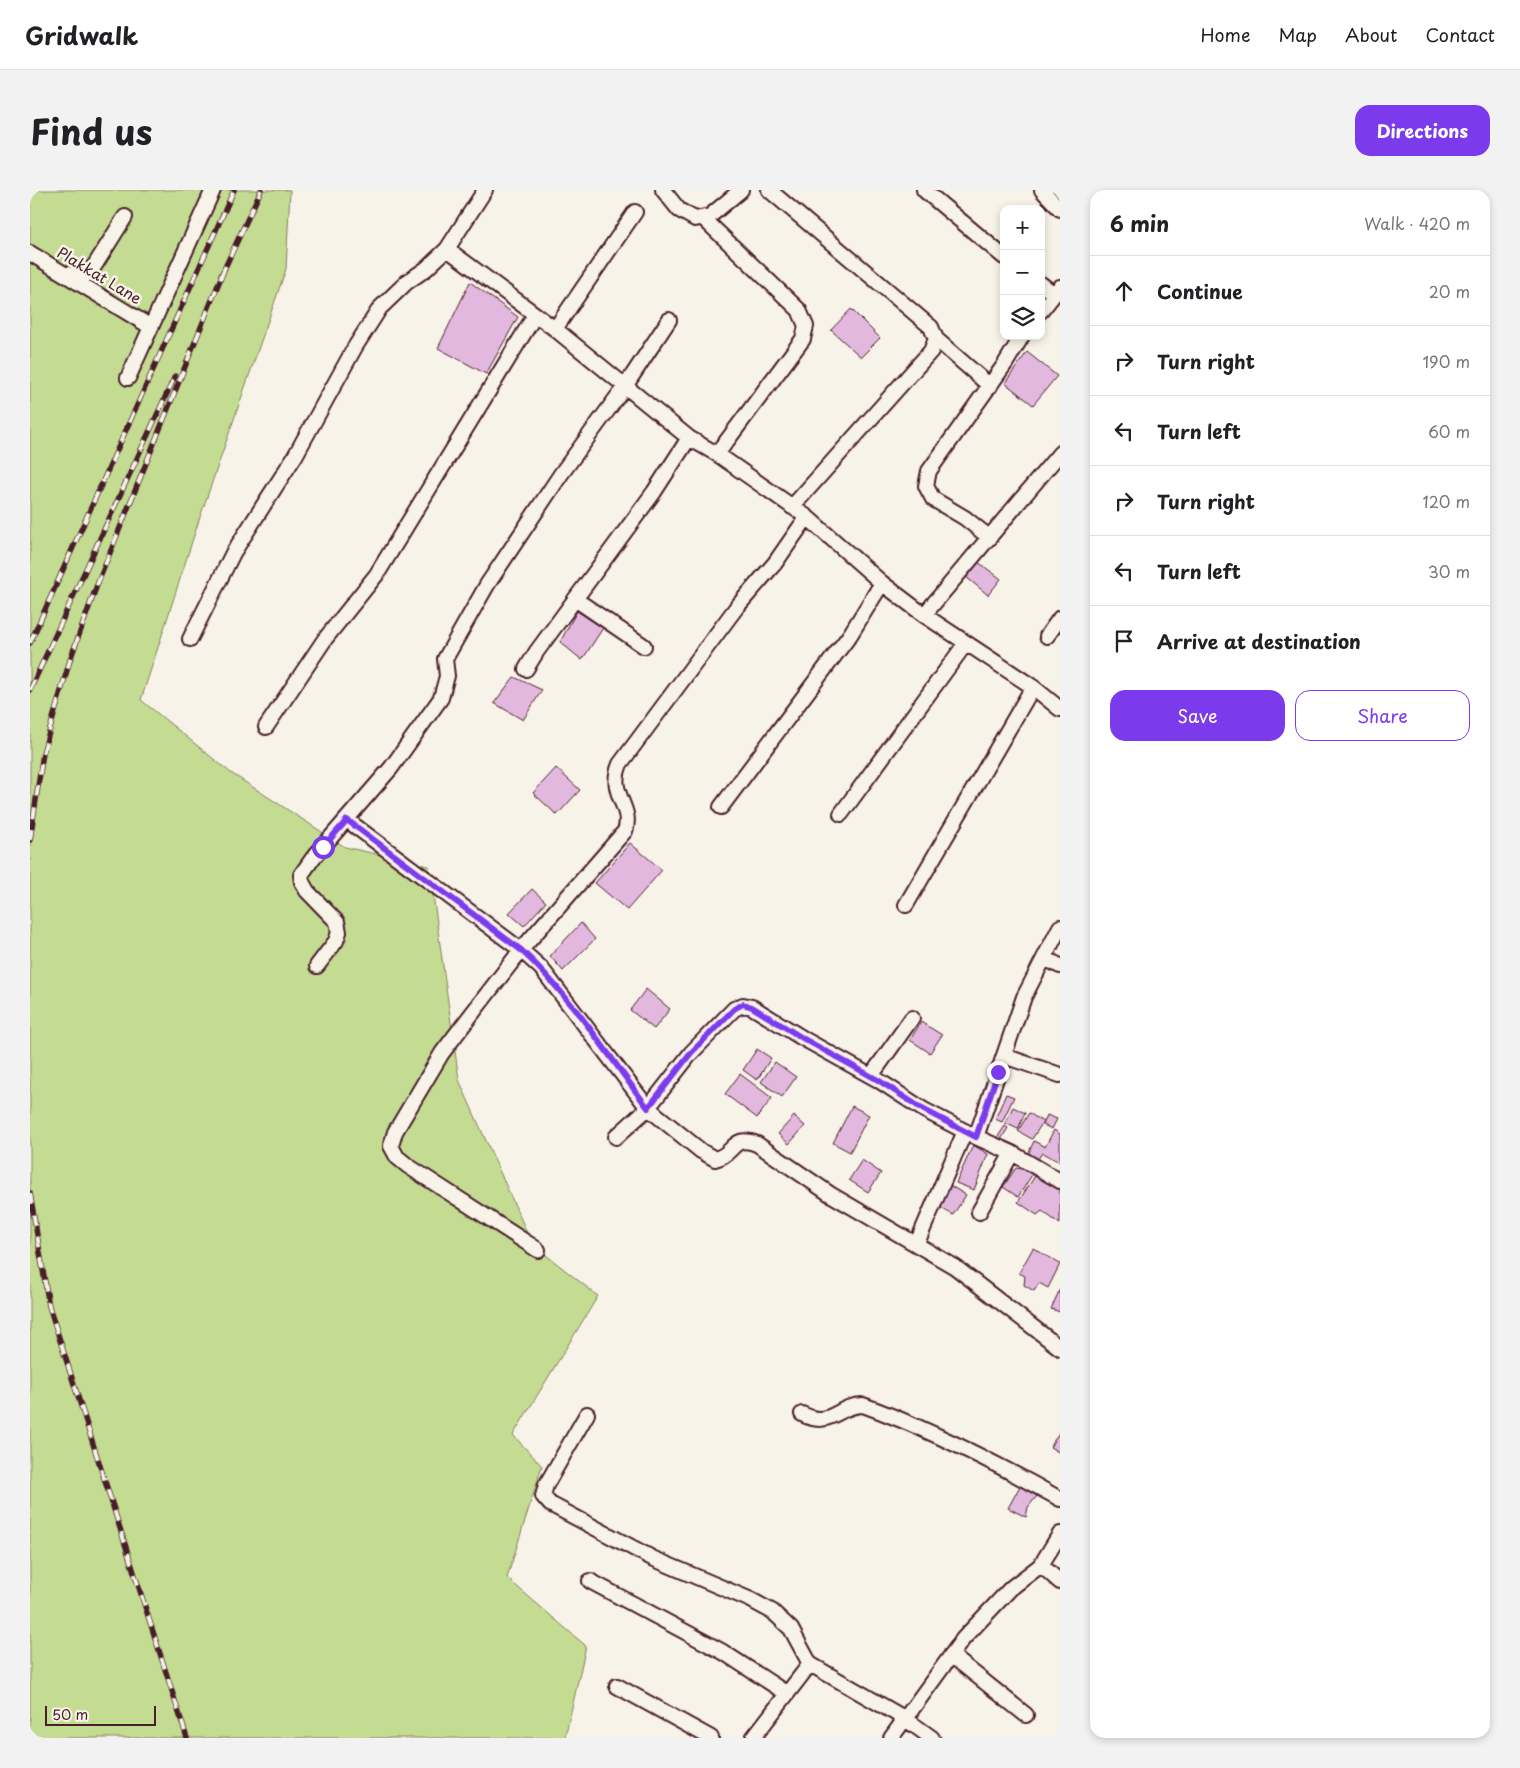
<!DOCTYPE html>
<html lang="en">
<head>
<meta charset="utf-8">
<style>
  body { margin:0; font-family:"Playpen Sans",sans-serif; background:#f2f2f2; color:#202124 }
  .controls { position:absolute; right:15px; top:15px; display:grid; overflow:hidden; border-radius:10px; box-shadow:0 2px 8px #0003 }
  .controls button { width:45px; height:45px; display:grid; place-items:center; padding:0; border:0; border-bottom:1px solid #e0e0e0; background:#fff; color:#202124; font:25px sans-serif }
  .scale { position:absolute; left:15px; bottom:12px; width:111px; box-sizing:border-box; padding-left:5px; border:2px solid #4a1f2b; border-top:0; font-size:14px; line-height:18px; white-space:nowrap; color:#4a1f2b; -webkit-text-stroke:4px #f7f3e8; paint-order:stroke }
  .stop { position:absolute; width:15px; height:15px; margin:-11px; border:4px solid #7c3aed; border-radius:50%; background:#fff }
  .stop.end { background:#7c3aed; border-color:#fff; box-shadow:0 1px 5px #0008 }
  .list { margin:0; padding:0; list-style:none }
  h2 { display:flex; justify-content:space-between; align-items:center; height:65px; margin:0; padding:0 20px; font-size:21px }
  h2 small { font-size:16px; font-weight:400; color:#757577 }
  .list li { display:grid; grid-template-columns:32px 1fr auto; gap:15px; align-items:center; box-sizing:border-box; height:70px; padding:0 20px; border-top:1px solid #e0e0e0 }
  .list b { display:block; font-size:19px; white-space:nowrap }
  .list em { font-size:16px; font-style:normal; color:#757577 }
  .actions { display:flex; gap:10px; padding:15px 20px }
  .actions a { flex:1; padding:11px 0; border:1px solid #7c3aed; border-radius:15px; text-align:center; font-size:18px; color:#7c3aed }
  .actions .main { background:#7c3aed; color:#fff }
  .icon { flex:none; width:28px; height:28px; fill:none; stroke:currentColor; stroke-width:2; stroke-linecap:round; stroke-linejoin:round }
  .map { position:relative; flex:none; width:1030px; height:1548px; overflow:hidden; border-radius:15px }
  header { display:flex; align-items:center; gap:30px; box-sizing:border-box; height:70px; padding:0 25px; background:#fff; border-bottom:1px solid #e0e0e0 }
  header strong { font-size:24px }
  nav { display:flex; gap:28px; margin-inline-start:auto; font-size:18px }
  .intro { display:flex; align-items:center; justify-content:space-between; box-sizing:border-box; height:120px; padding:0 30px }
  h1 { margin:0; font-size:35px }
  .button { padding:12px 22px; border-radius:15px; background:#7c3aed; color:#fff; font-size:18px; font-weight:700 }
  main { display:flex; gap:30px; padding:0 30px }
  aside { flex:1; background:#fff; border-radius:15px; box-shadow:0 2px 8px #0003 }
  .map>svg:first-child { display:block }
  .green { fill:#c3dc92; stroke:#867e5e }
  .building { fill:#e2b8de; stroke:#4a1f2b }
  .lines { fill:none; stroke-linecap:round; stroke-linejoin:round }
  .street-casing { stroke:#4a1f2b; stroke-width:18 }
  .street { stroke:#f7f3e8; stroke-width:14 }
  .rail-casing { stroke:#4a1f2b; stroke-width:5.5 }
  .rail { stroke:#f7f3e8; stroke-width:4; stroke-dasharray:11; stroke-linecap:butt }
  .route { stroke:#7c3aed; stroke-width:6 }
  .labels { text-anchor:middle; stroke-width:5; stroke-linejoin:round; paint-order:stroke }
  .street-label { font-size:15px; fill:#4a1f2b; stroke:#f7f3e8 }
</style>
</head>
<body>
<header>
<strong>Gridwalk</strong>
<nav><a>Home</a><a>Map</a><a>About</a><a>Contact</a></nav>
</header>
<div class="intro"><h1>Find us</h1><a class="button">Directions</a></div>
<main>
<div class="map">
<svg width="1030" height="1548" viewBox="0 0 1030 1548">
  <rect width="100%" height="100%" fill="#f7f3e8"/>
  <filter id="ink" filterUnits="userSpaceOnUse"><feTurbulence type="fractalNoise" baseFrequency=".02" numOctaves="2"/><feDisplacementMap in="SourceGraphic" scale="10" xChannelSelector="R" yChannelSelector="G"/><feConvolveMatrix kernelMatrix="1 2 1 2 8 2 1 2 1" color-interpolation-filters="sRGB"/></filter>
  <g filter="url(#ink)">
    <path class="green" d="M0,0H260L256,79L169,330L111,510L201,583L315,657L399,676L429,890L502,1054L568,1106L483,1245L512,1276L477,1388L556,1456L535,1548H0Z"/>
    <path class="building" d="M440,92L488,127L456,184L408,158Z
      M821,119L850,148L831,167L801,140Z
      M997,162L1027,186L1003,215L975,193Z
      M948,372L971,389L958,405L936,387Z
      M547,421L573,438L552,470L530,452Z
      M484,487L512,500L493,530L464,513Z
      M526,578L550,600L527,625L503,603Z
      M600,653L632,680L597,720L565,693Z
      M502,699L516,712L494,736L479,723Z
      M551,733L565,749L533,781L520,766Z
      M616,799L640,819L624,839L600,820Z
      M891,832L912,845L900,863L880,850Z
      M727,859L741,868L727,890L713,880Z
      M745,872L766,887L752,907L731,892Z
      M710,884L742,908L727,928L695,904Z
      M976,904L984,907L972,932L965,929Z
      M822,916L839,925L820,962L803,953Z
      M983,917L995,923L988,939L975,933Z
      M999,923L1013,932L1002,949L988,941Z
      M1017,925L1027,929L1022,939L1013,935Z
      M764,926L775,936L759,954L748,944Z
      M975,936L978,938L970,951L967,948Z
      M1024,940L1030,944V972L1012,963L1008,969L998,964L1004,951L1015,957Z
      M943,955L958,964L944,1000L926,993Z
      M832,970L851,983L838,1002L819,990Z
      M996,975L1005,980L988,1007L973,997L986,978L992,979Z
      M1009,980L1030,994V1034L1012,1021L1007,1025L988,1012Z
      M919,995L936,1005L923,1025L906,1015Z
      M1003,1058L1030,1074L1018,1098L1009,1093L1004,1101L994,1095L995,1086L989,1083Z
      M1030,1099V1122L1021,1119Z
      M1030,1241V1263L1020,1257Z
      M990,1296L1007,1306L998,1317L996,1327L978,1318Z"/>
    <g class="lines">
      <defs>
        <path id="street" d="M633,0L649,20L665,29L680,26L711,0
          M739,0L901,137L906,149L901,161L762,317
          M894,0L974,67
          M1012,0L1030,19
          M673,28L769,120L776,136L773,149L687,264
          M417,59L525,139L659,248L687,264L777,327L852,393L894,425L1003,497L1030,519
          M0,63L121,137
          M38,84L55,86L65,75L95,27
          M1011,94L1024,104
          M1011,121L1030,97
          M525,139L605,22
          M906,149L960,196
          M98,188L183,0
          M960,348L935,328L903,309L896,296L899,281L975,174L992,146
          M545,409L614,456
          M894,425L1030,263
          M1017,446L1030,428
          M160,449L203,363L265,266L325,157L350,118L377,92L396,79L417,59L455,0
          M496,479L507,461L624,302L659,248
          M236,537L295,449L347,384L505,125
          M691,617L820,445L852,393
          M811,624L936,453
          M317,630L491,760L511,778L618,918L586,947
          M876,715L1003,497
          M1014,768L1030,776
          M287,776L306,751L309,742L307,732L277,701L272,692L271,685L283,668L361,578L411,508L417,486L415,469L457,395L531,284L596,195L639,130
          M974,866L1030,885
          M841,886L882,828
          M946,947L894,920L848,890L774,849L722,817L713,815L704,819L661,863L618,918L671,961L685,969C706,964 701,944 727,954L800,1004L925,1077L1030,1158
          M982,963L1030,991
          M949,1022L982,963L946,947L994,807L1030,737
          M887,1053L935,941
          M508,1060L378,976L367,967L361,956L365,942L412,863L431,838L491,760L595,641C604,617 577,604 590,574L706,418L745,373L777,327
          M557,1224L516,1295L513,1306L520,1314L622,1368L721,1410L743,1422L761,1439L780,1474
          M772,1224C801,1239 807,1215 833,1215C902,1240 966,1273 1030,1309
          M1011,1375L1030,1392
          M560,1391L693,1462L756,1503
          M921,1465L996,1525
          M587,1496L681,1548
          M723,1548L780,1474L874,1528L902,1548
          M861,1548L933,1449L981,1398L1011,1375L1030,1344"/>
      </defs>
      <use href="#street" class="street-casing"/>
      <use href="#street" class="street"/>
      <defs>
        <path id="rail" d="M191,86L231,0
          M0,453L204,0
          M0,500L145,186
          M0,650L13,563L40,470L67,395L194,80
          M0,1003L19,1116L157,1548"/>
      </defs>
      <use href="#rail" class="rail-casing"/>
      <use href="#rail" class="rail"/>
    </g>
  </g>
  <g class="lines" filter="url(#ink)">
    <path class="route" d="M293,657L317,630L491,760C541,806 578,865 618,918L661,863L704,819L713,814L722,817L774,849L848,890L894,920L946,947L968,882"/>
  </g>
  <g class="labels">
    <g class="street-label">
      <text transform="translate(69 86) rotate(31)" y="5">Plakkat Lane</text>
    </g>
  </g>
</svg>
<div class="controls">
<button>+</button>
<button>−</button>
<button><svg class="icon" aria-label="layers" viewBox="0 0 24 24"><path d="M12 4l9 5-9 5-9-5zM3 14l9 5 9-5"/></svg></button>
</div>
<div class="scale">50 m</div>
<div class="stop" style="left:293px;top:657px"></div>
<div class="stop end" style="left:968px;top:882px"></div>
</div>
<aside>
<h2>6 min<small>Walk · 420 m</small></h2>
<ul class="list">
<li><svg class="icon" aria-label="ahead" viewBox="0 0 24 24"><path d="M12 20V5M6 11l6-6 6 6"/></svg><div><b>Continue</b></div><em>20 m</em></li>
<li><svg class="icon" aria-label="right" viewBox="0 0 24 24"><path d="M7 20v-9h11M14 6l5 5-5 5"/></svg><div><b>Turn right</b></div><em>190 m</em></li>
<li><svg class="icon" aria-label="left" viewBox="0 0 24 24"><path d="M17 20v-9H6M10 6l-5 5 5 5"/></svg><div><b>Turn left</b></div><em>60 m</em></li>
<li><svg class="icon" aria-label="right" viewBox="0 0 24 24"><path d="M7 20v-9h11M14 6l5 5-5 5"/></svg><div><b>Turn right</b></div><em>120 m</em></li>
<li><svg class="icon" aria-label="left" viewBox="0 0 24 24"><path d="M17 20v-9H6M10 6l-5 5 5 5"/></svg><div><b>Turn left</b></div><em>30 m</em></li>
<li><svg class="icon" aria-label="arrive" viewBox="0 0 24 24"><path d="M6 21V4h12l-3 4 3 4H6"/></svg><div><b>Arrive at destination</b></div></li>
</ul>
<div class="actions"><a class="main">Save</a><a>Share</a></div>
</aside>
</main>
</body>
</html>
